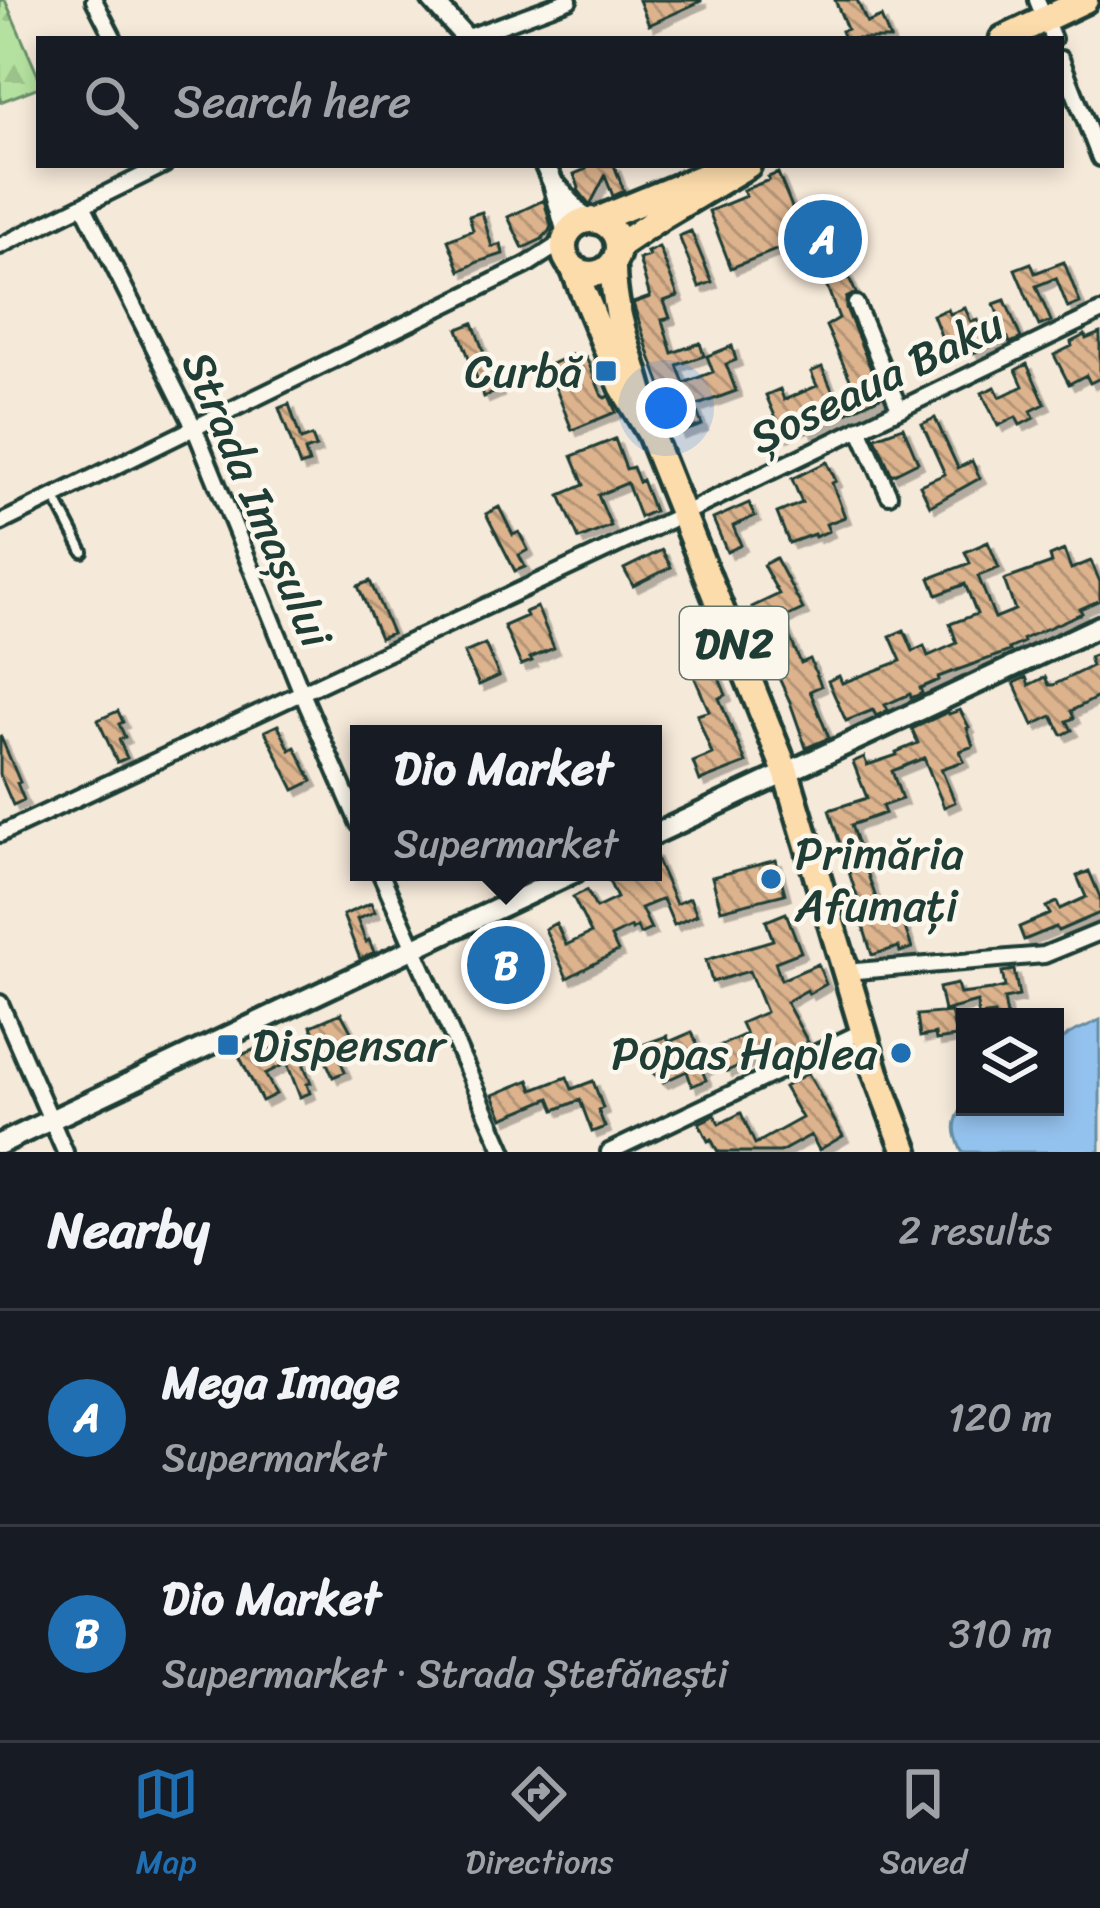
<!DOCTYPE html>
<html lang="en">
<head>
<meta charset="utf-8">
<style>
  body { margin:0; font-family:Sriracha,sans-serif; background:#242831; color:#f1f3f6 }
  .controls { position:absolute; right:36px; bottom:36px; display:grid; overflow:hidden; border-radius:0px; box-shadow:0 6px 18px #0003 }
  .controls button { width:108px; height:108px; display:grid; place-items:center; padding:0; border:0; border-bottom:3px solid #363941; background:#171b24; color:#f1f3f6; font:60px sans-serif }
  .you { position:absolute; left:666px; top:408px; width:42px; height:42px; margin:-30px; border:9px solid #fff; border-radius:50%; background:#1a73e8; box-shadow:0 0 0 18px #1a73e833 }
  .badge { display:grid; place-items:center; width:78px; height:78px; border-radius:50%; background:#1f6fb2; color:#fff; font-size:39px; font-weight:700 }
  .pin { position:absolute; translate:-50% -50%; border:6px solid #fff; box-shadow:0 3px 12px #0006 }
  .popup { position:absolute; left:350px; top:725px; width:312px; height:156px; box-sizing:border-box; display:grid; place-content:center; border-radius:0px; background:#171b24; filter:drop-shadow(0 3px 9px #0005); font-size:39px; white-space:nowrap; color:#9ea1a6 }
  .popup b { font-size:45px; color:#f1f3f6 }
  .popup::after { content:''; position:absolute; left:50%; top:100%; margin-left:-24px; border:24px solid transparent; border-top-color:#171b24 }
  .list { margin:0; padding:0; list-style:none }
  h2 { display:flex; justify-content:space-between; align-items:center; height:156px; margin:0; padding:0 48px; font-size:51px }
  h2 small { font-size:39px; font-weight:400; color:#9ea1a6 }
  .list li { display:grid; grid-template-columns:78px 1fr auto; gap:36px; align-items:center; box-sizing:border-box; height:216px; padding:0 48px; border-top:3px solid #363941 }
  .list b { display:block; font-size:45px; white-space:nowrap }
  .list p { margin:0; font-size:39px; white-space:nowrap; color:#9ea1a6 }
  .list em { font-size:39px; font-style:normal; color:#9ea1a6 }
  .icon { flex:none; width:66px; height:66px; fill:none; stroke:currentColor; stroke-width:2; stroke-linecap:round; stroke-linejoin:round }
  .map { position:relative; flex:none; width:1100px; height:1152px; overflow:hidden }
  .search { position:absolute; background:#171b24; box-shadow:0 6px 18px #0003; left:36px; right:36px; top:36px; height:132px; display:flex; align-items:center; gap:30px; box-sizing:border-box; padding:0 42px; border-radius:0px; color:#9ea1a6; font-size:45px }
  .sheet { height:588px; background:#171b24 }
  nav { display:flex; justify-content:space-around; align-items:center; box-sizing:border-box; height:168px; border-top:3px solid #363941; background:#171b24; font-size:33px; color:#9ea1a6 }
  nav a { display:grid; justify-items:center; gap:6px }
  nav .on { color:#1f6fb2 }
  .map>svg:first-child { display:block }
  .forest { fill:url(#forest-firs); stroke:#6a8f6a; stroke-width:3 }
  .water { fill:#94c2ee; stroke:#658da4; stroke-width:3 }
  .building { fill:url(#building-back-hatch); stroke:#1f3d34; stroke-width:3; filter:url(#shadow) }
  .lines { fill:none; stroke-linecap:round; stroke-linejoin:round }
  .service-casing { stroke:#1f3d34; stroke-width:16 }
  .minor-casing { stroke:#1f3d34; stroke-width:22 }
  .secondary-casing { stroke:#1f3d34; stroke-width:27 }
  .trunk-casing { stroke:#1f3d34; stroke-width:33 }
  .service { stroke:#fbf7ec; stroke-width:8 }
  .minor { stroke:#fbf7ec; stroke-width:14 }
  .secondary { stroke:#fbf7ec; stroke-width:18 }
  .trunk { stroke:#fddcac; stroke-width:24 }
  .poi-dot { fill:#1f6fb2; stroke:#fbf7ec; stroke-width:4.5 }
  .labels { text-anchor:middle; stroke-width:9; stroke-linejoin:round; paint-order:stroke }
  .shield { fill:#fbf7ec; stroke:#61756b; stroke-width:3 }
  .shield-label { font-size:42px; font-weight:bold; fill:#1f3d34 }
  .poi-label { font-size:45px; fill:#1f3d34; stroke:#fbf7ec; text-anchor:end }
  .street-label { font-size:45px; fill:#1f3d34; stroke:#fbf7ec }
</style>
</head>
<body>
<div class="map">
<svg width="1100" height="1152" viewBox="0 0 1100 1152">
  <defs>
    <pattern id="forest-firs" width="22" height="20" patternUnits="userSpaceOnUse" patternTransform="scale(3)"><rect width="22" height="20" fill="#b5e1a0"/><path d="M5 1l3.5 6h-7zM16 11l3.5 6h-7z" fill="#9bc28a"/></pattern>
    <pattern id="building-back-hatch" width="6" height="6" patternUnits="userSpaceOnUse" patternTransform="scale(3)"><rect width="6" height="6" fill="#dcb38d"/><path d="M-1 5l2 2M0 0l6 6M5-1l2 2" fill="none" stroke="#b29374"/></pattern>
    <filter id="shadow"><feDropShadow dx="5.5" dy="5.5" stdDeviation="0" flood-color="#0004"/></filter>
  </defs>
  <rect width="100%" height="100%" fill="#f5e9d9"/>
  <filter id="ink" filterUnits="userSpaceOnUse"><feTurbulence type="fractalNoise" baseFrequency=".00833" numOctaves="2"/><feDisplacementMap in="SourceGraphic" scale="24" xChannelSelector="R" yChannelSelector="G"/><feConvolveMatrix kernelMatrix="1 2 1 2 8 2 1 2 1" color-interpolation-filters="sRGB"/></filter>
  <g filter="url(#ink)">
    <path class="forest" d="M0,0H5L39,78V87L0,102Z"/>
    <path class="water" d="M1100,1020V1152H962C954,1134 951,1121 965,1105V1107H1055V1047L1069,1034Z"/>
    <path class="building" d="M639,0H701V1L649,25Z
      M835,0H857L867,23L881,17L890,39H844L841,31L847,29Z
      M584,165H614L624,191L613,196L605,176L590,205L578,190L579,188L574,174L586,169Z
      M778,173L794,212L821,200L849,267L845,269L856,293L846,298V308L882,396L808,431L805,425L783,435L766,395L780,389L784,400L817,386L811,372L822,367L835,397L854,388L826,326L839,318L808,237L731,268L709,211L746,196L743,190L769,180L768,177Z
      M544,200L551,226L549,231L542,239L523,248L508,217Z
      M482,212L492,247L501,244L503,254L478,262L460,271L448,240L473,230L469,216Z
      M691,231L712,282L699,287L679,236Z
      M659,247L678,296L664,301L670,318L662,320L672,353L700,343L704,356L677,365L684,383L713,372L707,356L732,346L736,360L726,364L736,391L695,406L702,425L679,433L650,356L633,303L650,297L639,259L649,256L647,252Z
      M1064,262L1080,303L1068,308L1056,278L1036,286L1051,321L1039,326L1015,269L1031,263L1035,273Z
      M1005,300L1021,338L1010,343L1008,338L973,353L969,343L947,351L933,315L948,309L950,314L965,308L971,322L978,320L980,325L999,317L994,304Z
      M473,323L498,391L484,397L458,329Z
      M1100,333V378L1090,383L1086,375L1069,384L1054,355L1072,346L1071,342L1085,335L1086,339Z
      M571,355L574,362L586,357L602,396L605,398L609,396L616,412L572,430L547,366Z
      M1027,364L1045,404L1031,411L1034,418L1020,425L1016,417L998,426L982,393L995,387L1000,397L1023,386L1016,370Z
      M289,404L301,440L312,436L316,447L305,451L309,463L300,466L279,408Z
      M935,418L958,468L972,461L980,478L930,506L920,485L945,474L922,424Z
      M903,427L918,462L892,475L875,437Z
      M615,439L626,469L633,467L639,482L642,480L654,511L640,517L627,483L598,495L611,526L579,539L560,495L584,485L572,456Z
      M827,462L836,481L832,483L845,517L826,524L829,531L815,537L814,534L789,543L777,513L802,503L792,479Z
      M749,503L755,516L733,526L741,545L727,552L713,519Z
      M499,507L513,535L519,532L528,550L519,555L525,567L515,571L486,514Z
      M988,542L999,568L978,576L995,618L1015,610L1004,580L1052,563L1050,556L1064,550L1071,569L1091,561L1100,582V600L1080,609L1082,613L1023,639L1024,642L1009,649L1010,651L938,677L939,680L920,688L922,693L911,698L910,694L885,705L888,710L876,716L873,710L846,721L828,681L839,676L842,683L901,661L890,636L904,630L913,651L924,646L928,656L957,643L950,624L977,614L965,584L937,595L930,578L970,563L965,552Z
      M662,550L671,567L633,586L624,569Z
      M776,558L803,609L782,619L801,663L810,659L821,686L810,691L829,738L806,748L790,702L761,639L765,637L752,607L779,594L763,565Z
      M370,581L392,633L380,638L358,586Z
      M537,607L554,648L530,658L532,661L521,665L504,626L527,616L525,612Z
      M485,644L499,676L479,685L464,653Z
      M708,651L726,695L719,698L746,763L700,781L693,762L712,754L697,715L709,711L687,660Z
      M1100,653V696L1071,711L1074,718L1067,721L1072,730L1062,735L1052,716L1033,725L1014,683L1026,677L1029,685L1045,677L1049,685H1053L1092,666L1089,657Z
      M960,710L969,727L967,728L973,746L960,751L964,761L941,769L955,802L944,807L924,758L892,771L902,799L882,806L885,813L851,825L876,898L859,903L829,810L867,798L853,762L864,757L867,765L897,755L896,752L918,743L912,729L948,712L949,714Z
      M118,711L123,722L119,724L125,737L119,740L127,758L117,762L98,720Z
      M278,725L290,750L295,747L312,781L294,790L265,731Z
      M0,735L20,782L17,783L24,800L13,805L0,775Z
      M653,851L676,904L690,898L697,915L674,925L663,899L641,908L651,929L640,934L637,927L632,930L631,927L611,937L618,951L567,978L545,929L556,923L566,945L591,933L573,897L587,890L596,908L617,898L608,879L623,872H653Z
      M776,860L785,894L721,910L712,877Z
      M1089,871L1100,897V913L1058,931L1056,927L1024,940L1019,927L1050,914L1046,907L1057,902L1060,909L1086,897L1077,876Z
      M371,903L375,912L357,919L366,942L369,940L374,952L360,959L343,915Z
      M786,913L801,952L775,962L781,980L818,964L826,984L809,994L807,990L786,1002L808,1042L758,1064L756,1058L727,1071L723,1061L702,1070L706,1080L692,1086L687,1071L663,1082L653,1073L645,1044L667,1036L669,1042L692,1032L701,1054L746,1034L741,1023L766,1012L749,971L712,982L706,960L773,940L766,921Z
      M882,917L885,925L902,919L912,948L900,952L899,947L872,955L862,923Z
      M507,935L527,987L506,995L486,943Z
      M1014,970L1019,996L1004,999L1007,1017H995L994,1014L978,1016L977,1002L944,1011L939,988L957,984L960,994L992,990L1005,987L1002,972Z
      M951,1012L956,1037L936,1040L935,1034L920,1037L917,1015Z
      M341,1013L355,1039L336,1049L345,1072L333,1077L311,1026Z
      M288,1041L289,1045L295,1043L311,1083L307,1084L310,1093L300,1097L287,1063L265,1074L276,1094L262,1101L239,1056L258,1048L261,1054Z
      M808,1073L843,1136L819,1150L811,1135L780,1152H718L711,1139L708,1141L699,1123L715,1115L719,1124L741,1113L755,1144L802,1118L784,1087Z
      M567,1077L572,1089L593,1081L603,1108L598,1110L605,1127L592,1132L580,1100L555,1110L550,1098L503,1118L493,1095L529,1080L533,1090Z"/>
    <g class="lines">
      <defs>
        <path id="service" d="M54,496L83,552"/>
        <path id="minor" d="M94,0L114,39
          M1037,0L1053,39
          M463,39L569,0
          M1061,59L1100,158
          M83,205L194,427L302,693L359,824
          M0,246L164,165
          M856,304L899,408
          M859,428L889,495
          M0,523L527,265L564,241
          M0,834L683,514L1100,312
          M380,872L504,1152
          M845,972L1044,955L1100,932
          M0,1003L65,1152
          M609,1152L863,1031"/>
        <path id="secondary" d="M432,0L467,39
          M545,165L553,183L567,233
          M557,187L585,220
          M653,835L1100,626
          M0,1144L575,872"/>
        <path id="trunk" d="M1003,39L1085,0
          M564 247a27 27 0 1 1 54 0a27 27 0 1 1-54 0Z
          M597,220L729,166
          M618,246L661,217L748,165
          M613,264C612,315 635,363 646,413
          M573,267L622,386L650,433L786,772L876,1073L906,1152"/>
      </defs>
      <use href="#service" class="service-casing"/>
      <use href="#minor" class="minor-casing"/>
      <use href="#secondary" class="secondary-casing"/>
      <use href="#trunk" class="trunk-casing"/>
      <use href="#service" class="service"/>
      <use href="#minor" class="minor"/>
      <use href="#secondary" class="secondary"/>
      <use href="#trunk" class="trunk"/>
    </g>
  </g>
  <g class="poi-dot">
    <rect x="594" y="359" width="24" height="24" rx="6"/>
    <circle cx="771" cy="879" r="12"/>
    <rect x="216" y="1033" width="24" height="24" rx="6"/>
    <circle cx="901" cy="1053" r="12"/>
  </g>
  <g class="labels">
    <rect class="shield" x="680" y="607" width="108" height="72" rx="9"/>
    <g class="shield-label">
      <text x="734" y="658">DN2</text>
    </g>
    <g class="poi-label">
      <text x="582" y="387">Curbă</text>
      <text x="795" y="869" text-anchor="start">Primăria<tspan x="795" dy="52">Afumați</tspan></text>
      <text x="252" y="1061" text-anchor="start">Dispensar</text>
      <text x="877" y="1069">Popas Haplea</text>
    </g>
    <g class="street-label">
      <text transform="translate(876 380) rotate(-26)" y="16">Șoseaua Baku</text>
      <text transform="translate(258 499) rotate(67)" y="16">Strada Imașului</text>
    </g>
  </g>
</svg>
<div class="controls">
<button><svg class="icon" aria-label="layers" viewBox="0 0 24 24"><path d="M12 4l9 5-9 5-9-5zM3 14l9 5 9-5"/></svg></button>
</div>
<div class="you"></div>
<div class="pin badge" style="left:823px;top:239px">A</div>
<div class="pin badge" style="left:506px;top:965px">B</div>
<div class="popup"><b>Dio Market</b>Supermarket</div>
<div class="search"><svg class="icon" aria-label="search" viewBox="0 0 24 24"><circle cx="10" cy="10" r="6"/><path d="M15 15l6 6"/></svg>Search here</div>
</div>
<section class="sheet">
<h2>Nearby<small>2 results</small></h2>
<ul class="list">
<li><span class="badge">A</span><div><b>Mega Image</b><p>Supermarket</p></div><em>120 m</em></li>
<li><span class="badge">B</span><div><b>Dio Market</b><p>Supermarket · Strada Ștefănești</p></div><em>310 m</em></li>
</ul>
</section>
<nav>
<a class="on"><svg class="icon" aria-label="map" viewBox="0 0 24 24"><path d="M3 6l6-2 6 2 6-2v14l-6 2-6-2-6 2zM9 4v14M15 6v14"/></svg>Map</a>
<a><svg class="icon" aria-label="directions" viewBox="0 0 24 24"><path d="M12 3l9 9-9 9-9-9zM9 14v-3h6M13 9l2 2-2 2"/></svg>Directions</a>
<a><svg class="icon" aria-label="saved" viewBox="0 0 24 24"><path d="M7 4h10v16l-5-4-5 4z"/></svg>Saved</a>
</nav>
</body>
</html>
